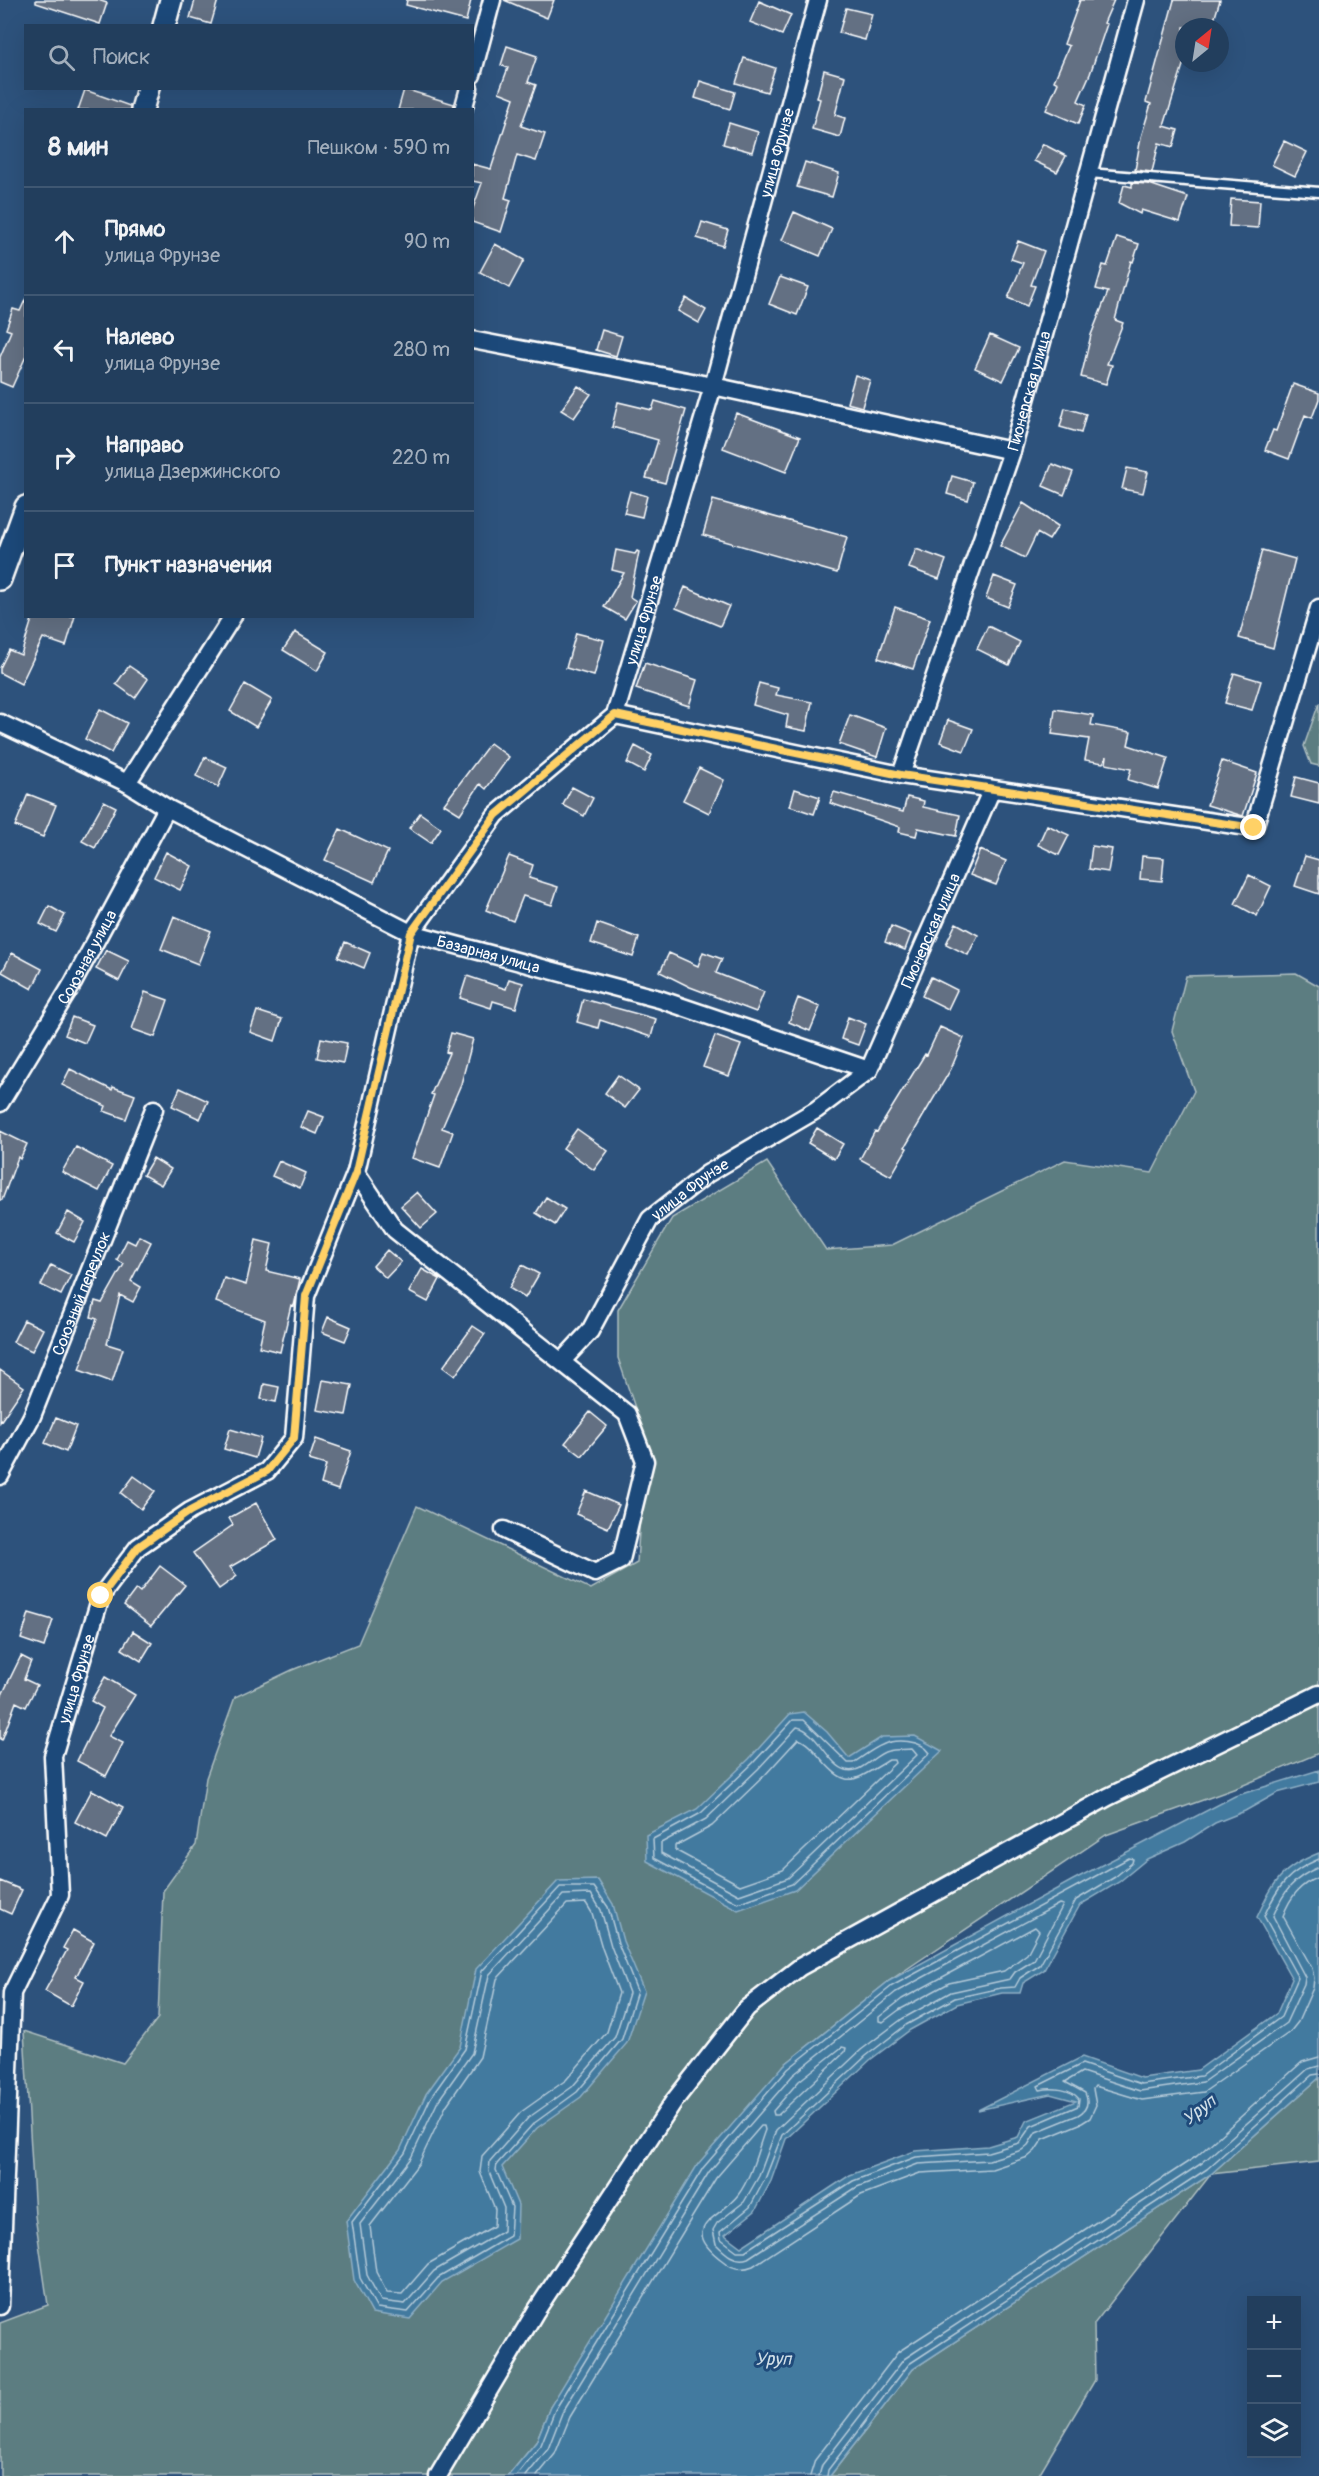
<!DOCTYPE html>
<html lang="ru">
<head>
<meta charset="utf-8">
<style>
  body { margin:0; font-family:Pangolin,sans-serif; background:#2a4563; color:#f1f3f6 }
  .controls { position:absolute; right:18px; bottom:18px; display:grid; overflow:hidden; border-radius:0px; box-shadow:0 6px 24px #0002 }
  .controls button { width:54px; height:54px; display:grid; place-items:center; padding:0; border:0; border-bottom:2px solid #3f5772; background:#223e5d; color:#f1f3f6; font:30px sans-serif }
  .compass { position:absolute; left:1175px; top:18px; width:54px; height:54px; border-radius:50%; background:#223e5d; box-shadow:0 6px 24px #0002; rotate:30deg }
  .stop { position:absolute; width:18px; height:18px; margin:-14px; border:4px solid #ffd166; border-radius:50%; background:#fff }
  .stop.end { background:#ffd166; border-color:#fff; box-shadow:0 2px 6px #0008 }
  .list { margin:0; padding:0; list-style:none }
  h2 { display:flex; justify-content:space-between; align-items:center; height:78px; margin:0; padding:0 24px; font-size:26px }
  h2 small { font-size:20px; font-weight:400; color:#a2aebc }
  .list li { display:grid; grid-template-columns:39px 1fr auto; gap:18px; align-items:center; box-sizing:border-box; height:108px; padding:0 24px; border-top:2px solid #3f5772 }
  .list b { display:block; font-size:22px; white-space:nowrap }
  .list p { margin:0; font-size:20px; white-space:nowrap; color:#a2aebc }
  .list em { font-size:20px; font-style:normal; color:#a2aebc }
  .icon { flex:none; width:33px; height:33px; fill:none; stroke:currentColor; stroke-width:2; stroke-linecap:round; stroke-linejoin:round }
  .map { position:relative; flex:none; width:1319px; height:2476px; overflow:hidden }
  .search { position:absolute; background:#223e5d; box-shadow:0 6px 24px #0002; left:24px; top:24px; width:450px; height:66px; display:flex; align-items:center; gap:15px; box-sizing:border-box; padding:0 21px; border-radius:0px; color:#a2aebc; font-size:22px }
  .panel { position:absolute; background:#223e5d; box-shadow:0 6px 24px #0002; left:24px; top:108px; width:450px; height:510px; border-radius:0px }
  .map>svg:first-child { display:block }
  .green { fill:#5c7d81; stroke:#aebec0; stroke-width:1.5 }
  .water { fill:#437a9f; stroke:#8eafc5; stroke-width:1.5 }
  .lines { fill:none; stroke-linecap:round; stroke-linejoin:round }
  .shore { stroke:#b4cad9; stroke-width:1.5 }
  .building { fill:#647083; stroke:#fff; stroke-width:1.5 }
  .service-casing { stroke:#fff; stroke-width:13 }
  .minor-casing { stroke:#fff; stroke-width:21 }
  .tertiary-casing { stroke:#fff; stroke-width:26 }
  .service { stroke:#1f4a7a; stroke-width:8 }
  .minor { stroke:#1f4a7a; stroke-width:16 }
  .tertiary { stroke:#1f4a7a; stroke-width:21 }
  .route { stroke:#ffd166; stroke-width:8 }
  .labels { text-anchor:middle; stroke-width:6; stroke-linejoin:round; paint-order:stroke }
  .street-label { font-size:16px; fill:#fff; stroke:#1f4a7a }
  .water-label { font-size:18px; font-style:italic; fill:#d0dee7; stroke:#1f4a7a }
</style>
</head>
<body>
<div class="map">
<svg width="1319" height="2476" viewBox="0 0 1319 2476">
  <rect width="100%" height="100%" fill="#2d527c"/>
  <filter id="ink" filterUnits="userSpaceOnUse"><feTurbulence type="fractalNoise" baseFrequency=".0167" numOctaves="2"/><feDisplacementMap in="SourceGraphic" scale="12" xChannelSelector="R" yChannelSelector="G"/><feConvolveMatrix kernelMatrix="1 2 1 2 8 2 1 2 1" color-interpolation-filters="sRGB"/></filter>
  <g filter="url(#ink)">
    <path class="green" d="M1319,703V766L1311,764L1304,746Z
      M1296,973L1319,986V1753L1239,1787L1106,1835L889,1981L784,2065L550,2407L536,2442L508,2476H0V2323L48,2305L35,2216L24,2031L123,2063L158,2018L163,1891L196,1845L206,1778L235,1697L292,1670L358,1644L417,1506L591,1589L637,1563L645,1437L618,1358V1310L672,1218L767,1162L826,1250L892,1245L1065,1160L1152,1173L1194,1091L1172,1031L1186,976Z
      M1319,2078V2162L1211,2174L1094,2324L1095,2380L1038,2476H830L913,2369L1211,2174Z"/>
    <path class="water" d="M804,1712L827,1732L849,1758L882,1737L915,1736L942,1751L795,1890L738,1910L647,1861L646,1835L697,1809L749,1759L790,1714Z
      M1319,1770V1782L1277,1793L1245,1811L1215,1823L1185,1842L1147,1859L1119,1882L1080,1905L1044,1970L1023,1983L1020,1993H1002L957,2004L910,2030L870,2060L786,2139L771,2181L755,2211L725,2235L741,2247L850,2175L915,2151L988,2146L1018,2137L1026,2121L1076,2101L1050,2094L978,2110L1082,2057L1142,2078L1198,2070L1277,2013L1292,1979L1257,1917C1274,1881 1281,1868 1319,1853V2078L1211,2174L913,2369L830,2476H508L536,2442L550,2407L698,2164L784,2065L889,1981L1073,1880L1235,1796Z
      M598,1880L613,1904L623,1941L644,1991L627,2043L581,2097L537,2128L502,2167L518,2205L517,2239L442,2282L410,2319L372,2313L354,2280L346,2221L400,2150L426,2094L460,2047L476,1969L558,1881Z"/>
    <g class="lines">
      <path class="shore" d="M793,1720H804L848,1763H853C863,1757 872,1749 882,1745C895,1738 922,1740 930,1753L792,1884L738,1903L654,1858L653,1839L701,1813L753,1763Z
        M797,1727C817,1730 828,1765 846,1770C861,1775 874,1754 888,1751C895,1749 904,1750 912,1749L917,1755L788,1878L739,1895L661,1853V1843L706,1819L758,1769Z
        M798,1739C805,1741 811,1747 816,1753C848,1791 850,1783 889,1760H894L895,1763L783,1870L740,1885L675,1850V1846L712,1826L765,1775Z
        M560,1887H594L608,1907L618,1943L637,1991L622,2039L577,2092L533,2124L497,2164L496,2170L512,2207L510,2236L438,2278L408,2312L377,2308L360,2278L352,2222L405,2153L431,2097L465,2049L482,1971Z
        M591,1894L601,1910L611,1946L629,1993L615,2037L572,2087L528,2118L490,2161L489,2172L504,2208L503,2231L434,2271L405,2304L381,2301L367,2275L360,2224L411,2158L438,2101L472,2053L489,1975L563,1895Z
        M586,1903L592,1913L602,1948L619,1993L607,2032L566,2080L521,2112L482,2156L480,2172L495,2209L494,2226L428,2264L402,2294L387,2293L376,2272L370,2226L419,2163L446,2106L480,2057L497,1979L567,1904Z
        M1035,1927L1039,1931L1027,1954L1004,1971L949,1983L899,2010L883,2022L879,2021V2017L902,1999Z
        M842,2047L846,2048L845,2052L778,2115H774L773,2111L799,2081Z
        M516,2476L541,2445L555,2410L703,2168L788,2069L892,1986L1129,1858L1133,1859L1132,1863L1115,1877L1076,1900L1040,1965L1020,1978L1015,1987L1001,1988L955,1998L906,2025L866,2056L782,2135L765,2179L750,2207L720,2232L721,2239L737,2251H745L853,2181L916,2157L988,2152L1019,2143L1031,2126L1078,2106L1079,2099C1072,2089 1052,2087 1040,2090L1038,2086L1082,2064L1141,2084L1201,2076L1281,2017L1298,1978L1264,1916C1278,1886 1288,1872 1319,1859
        M526,2476L548,2449L562,2413L709,2172L793,2075L896,1992L1059,1904L1063,1905L1034,1960L1015,1972L1010,1979L951,1992L902,2019L861,2050L776,2130L759,2176L744,2202L717,2223L713,2230L716,2244C725,2253 735,2263 748,2258L857,2187L918,2164L989,2160L1022,2150L1028,2145L1036,2132L1078,2115C1087,2110 1089,2102 1085,2093L1065,2082L1082,2072L1140,2091L1203,2082L1286,2023L1304,1984L1305,1977L1273,1916C1284,1891 1293,1878 1319,1867
        M537,2476L555,2454L570,2417L716,2178L761,2126H764L765,2130C757,2151 752,2176 738,2195C720,2219 676,2226 723,2261C732,2269 741,2271 753,2266L861,2195L920,2173L992,2169L1028,2157L1035,2151L1043,2139L1082,2123L1090,2118L1096,2105L1093,2089L1095,2086L1142,2100L1204,2092L1290,2032L1298,2022L1313,1988L1314,1978L1312,1968L1283,1916C1290,1897 1300,1884 1319,1877
        M810,2476L815,2460L898,2352L1197,2156L1302,2062L1319,2057
        M819,2476L822,2465L904,2359L1202,2163L1308,2069L1319,2066
        M827,2476L828,2470L909,2364L1207,2169L1312,2075L1319,2074"/>
    </g>
    <path class="building" d="M36,0H98L107,3L100,24L36,3Z
      M195,0H218L211,24L190,18Z
      M407,0H471L466,21L406,5Z
      M504,0H554L547,18Z
      M1080,0H1114L1104,23L1107,24L1090,74L1078,101L1086,105L1078,124L1046,110L1058,83L1054,81L1069,46L1064,44Z
      M1174,0H1220L1212,27H1184V62L1164,126L1178,130L1173,147L1159,143L1152,172L1135,170L1141,137L1151,104L1146,102Z
      M759,1L791,15L782,35L750,22Z
      M846,8L872,14L865,40L839,33Z
      M507,46L537,56L528,82L536,85L521,126L545,134L536,161L517,155L505,198L511,200L501,232L472,222V211L482,183L472,181V164L491,169L514,98L499,92L508,68L501,65Z
      M744,58L775,68L767,92L736,83Z
      M824,70L845,76L835,115L845,118L840,137L812,129L820,99L817,98Z
      M700,81L735,92L730,109L695,98Z
      M404,89L454,104L453,110H398Z
      M85,90L130,106V110H78Z
      M729,123L758,132L752,152L723,144Z
      M1284,141L1307,152L1295,176L1272,165Z
      M1043,144L1066,156L1057,172L1034,161Z
      M805,162L839,173L832,197L797,187Z
      M1132,183L1149,184L1188,197L1180,222L1141,210L1140,214L1119,203L1124,185L1132,187Z
      M1231,199L1260,201L1258,228L1229,226Z
      M794,212L832,229L820,256L782,240Z
      M702,222L728,230L723,246L697,238Z
      M1117,237L1139,244L1133,262L1131,261L1115,320L1123,323L1107,364L1112,365L1106,384L1081,377L1091,335L1108,292L1096,289L1103,265L1107,266Z
      M1018,241L1044,251L1031,285L1035,286L1027,306L1008,298L1023,263L1011,259Z
      M495,244L524,260L509,288L480,272Z
      M780,277L808,287L797,315L769,304Z
      M26,298V356L12,387L0,382V357L11,331L6,329L13,309L20,311Z
      M686,298L706,310L699,323L678,311Z
      M602,330L622,336L616,356L596,350Z
      M990,335L1019,348L1003,381L975,368Z
      M855,375L870,380L862,407L847,403Z
      M1293,384L1319,393V399L1312,418L1305,415L1289,459L1265,450L1273,430L1276,431Z
      M578,386L591,394L574,418L561,410Z
      M655,401L686,410L665,483L646,478L658,440L612,427L618,402L652,410Z
      M1065,408L1086,414L1081,433L1060,427Z
      M736,413L800,437L786,472L723,448Z
      M1052,464L1073,472L1064,495L1043,486Z
      M1127,468L1148,472L1143,493L1122,489Z
      M952,476L973,482L968,500L947,494Z
      M630,491L647,496L642,517L624,513Z
      M713,500L847,537L837,573L703,535Z
      M1023,503L1058,526L1049,540L1037,533L1025,558L1000,546Z
      M916,549L946,560L939,579L909,568Z
      M616,550L635,554L637,551L639,552L630,597L636,601L625,619L604,607L624,573L612,570Z
      M1262,550L1295,559L1273,648L1239,638Z
      M994,576L1017,585L1008,607L986,598Z
      M685,587L729,606L720,626L676,608Z
      M895,607L930,619L913,669L878,658Z
      M33,616H75L66,646L43,638L21,684L0,673V668L9,650L21,655Z
      M988,626L1020,642L1009,665L977,649Z
      M295,632L328,652L317,671L283,650Z
      M576,633L604,640L594,676L566,668Z
      M645,663L697,680L689,706L636,689Z
      M129,666L148,679L135,698L116,684Z
      M1234,673L1261,681L1252,710L1225,703Z
      M759,683L778,688L776,695L812,702L806,731L786,727L788,715L753,705Z
      M245,684L272,700L256,727L230,711Z
      M100,709L127,723L111,753L85,739Z
      M1055,709L1093,715L1091,725L1131,732L1128,745L1168,758L1158,789L1128,780L1131,769L1106,764L1107,756L1103,763L1085,760L1089,739L1052,734Z
      M850,715L886,728L877,757L839,744Z
      M948,720L973,729L964,751L940,742Z
      M490,743L509,757L486,789L480,784L460,814L444,804Z
      M635,746L652,755L644,772L627,763Z
      M205,757L227,767L218,787L196,776Z
      M1222,761L1257,773L1243,816L1207,805Z
      M699,768L724,780L709,813L683,800Z
      M1296,777L1319,783V804L1291,797Z
      M572,787L593,798L584,816L563,805Z
      M795,789L820,797L814,814L790,806Z
      M834,792L903,812L907,797L924,801L923,807L960,815L956,836L918,828L916,836L899,832L900,827L830,803Z
      M28,794L56,805L43,837L15,826Z
      M104,801L116,807L95,848L82,841Z
      M420,813L441,828L431,843L409,828Z
      M1047,825L1069,835L1059,855L1038,845Z
      M340,829L388,851L374,882L325,860Z
      M1092,846L1112,849L1108,872L1089,869Z
      M980,850L1006,861L996,885L970,875Z
      M166,852L192,866L180,890L154,877Z
      M509,856L533,865L529,878L558,887L552,905L523,896L513,921L486,910Z
      M1142,856L1164,858L1162,881L1140,879Z
      M1305,856L1319,860V894L1295,886Z
      M1249,875L1271,886L1257,916L1235,904Z
      M49,906L65,915L56,932L40,924Z
      M174,916L211,931L198,964L161,949Z
      M597,923L639,938L633,957L591,943Z
      M956,923L978,935L968,955L946,944Z
      M891,926L911,934L905,950L885,942Z
      M345,942L370,953L364,968L338,957Z
      M106,950L129,961L119,981L96,969Z
      M703,952L722,959L716,973L764,992L756,1012L690,987L660,972L669,953L698,966Z
      M12,953L42,969L32,989L2,972Z
      M467,976L506,989L509,979L523,983L516,1008L493,1001L491,1008L460,998Z
      M931,977L957,990L948,1009L922,996Z
      M145,992L168,1000L155,1037L132,1029Z
      M798,998L820,1007L810,1031L789,1022Z
      M583,999L656,1019L651,1037L600,1020L598,1028L577,1022Z
      M257,1011L282,1019L275,1041L250,1032Z
      M72,1017L93,1025L85,1043L65,1035Z
      M848,1017L866,1024L858,1045L841,1039Z
      M940,1027L964,1038L951,1069L905,1147L907,1148L891,1176L860,1159L875,1131L877,1132L925,1054L927,1055Z
      M451,1033L473,1039L461,1084L442,1128L453,1132L440,1168L412,1158L434,1095L431,1094L449,1053L446,1052Z
      M715,1036L741,1045L729,1076L703,1067Z
      M321,1038L347,1043L343,1063L317,1058Z
      M70,1069L112,1090L113,1087L135,1095L126,1119L104,1111L106,1106L62,1085Z
      M618,1075L639,1090L625,1108L605,1093Z
      M180,1088L208,1101L200,1119L172,1106Z
      M308,1111L324,1117L317,1134L301,1127Z
      M817,1128L843,1144L834,1159L808,1143Z
      M577,1129L608,1151L594,1170L563,1148Z
      M0,1131L27,1144L20,1159L18,1157L2,1200H0Z
      M76,1147L112,1166L99,1191L62,1172Z
      M153,1158L171,1169L161,1185L143,1175Z
      M279,1161L306,1173L300,1188L272,1176Z
      M417,1192L437,1214L421,1228L401,1206Z
      M546,1197L565,1209L555,1225L536,1213Z
      M68,1212L85,1222L74,1242L57,1233Z
      M139,1236L151,1242L131,1281L141,1287L133,1302L120,1295L107,1344L123,1349L112,1382L79,1370L97,1319L91,1317L95,1301L102,1303L124,1264L117,1260L127,1240L135,1244Z
      M256,1240L272,1244L266,1271L300,1279L294,1306L291,1305L280,1352L259,1347L265,1320L216,1302L224,1278L246,1285Z
      M387,1250L401,1262L386,1278L373,1266Z
      M51,1265L71,1275L61,1295L41,1285Z
      M522,1265L539,1274L525,1298L509,1288Z
      M422,1269L440,1279L428,1302L409,1292Z
      M328,1317L351,1327L345,1341L322,1332Z
      M24,1320L43,1329L32,1351L13,1342Z
      M473,1326L485,1334L455,1376L443,1367Z
      M0,1370L24,1387L0,1422Z
      M323,1380L352,1385L346,1415L317,1410Z
      M264,1384L279,1387L276,1402L261,1399Z
      M590,1412L607,1426L582,1456L565,1443Z
      M56,1418L76,1426L66,1452L45,1443Z
      M230,1429L261,1438L255,1458L224,1449Z
      M316,1439L351,1451L338,1490L321,1484L326,1465L309,1460Z
      M134,1476L155,1491L141,1509L121,1493Z
      M586,1491L619,1505L608,1528L576,1514Z
      M256,1503L277,1540L230,1567L237,1576L219,1589L193,1553L233,1525L229,1518Z
      M160,1566L185,1585L151,1626L124,1605L136,1589L140,1592Z
      M29,1613L53,1620L44,1647L21,1639Z
      M133,1631L152,1643L141,1661L122,1649Z
      M21,1656L31,1661L24,1679L37,1685L26,1707L16,1702L2,1740L0,1739V1699Z
      M105,1677L135,1695L109,1736L123,1743L106,1776L77,1761L103,1708L91,1701Z
      M92,1790L123,1807L107,1839L75,1822Z
      M0,1881L22,1890L11,1914L0,1909Z
      M73,1930L94,1942L76,1977L84,1981L71,2006L45,1991L67,1950L63,1948Z"/>
    <g class="lines">
      <defs>
        <path id="service" d="M1089,173L1319,192"/>
        <g id="minor">
          <path d="M472,75L492,0"/>
          <path d="M463,110L469,88"/>
          <path d="M472,340L713,386L1012,451"/>
          <path d="M615,715L901,775L1254,828L1319,608"/>
          <path id="s1" d="M0,723L127,783L167,808L411,933L659,999L869,1070"/>
          <path id="s2" d="M901,775L1012,451L1136,0"/>
          <path d="M127,783L233,616"/>
          <path id="s3" d="M0,1103L73,983L167,808"/>
          <path d="M356,1172L395,1230L627,1414L645,1461L621,1560L595,1573L504,1530"/>
          <path id="s4" d="M562,1361L590,1331L650,1219L707,1174L816,1110L869,1070L992,789"/>
          <path id="s5" d="M0,1476L32,1416L154,1109"/>
          <path id="s6" d="M0,2306L12,1993L60,1895L53,1756L101,1596L138,1547L190,1511L267,1471L294,1438L306,1296L356,1172L411,933L496,815L615,715L713,386L818,0"/>
          <path d="M438,2476L536,2311L674,2101L747,2008L800,1967L1108,1797L1319,1694"/>
        </g>
        <path id="tertiary" d="M164,26L171,0
          M142,110L148,88
          M0,579L26,507"/>
      </defs>
      <use href="#service" class="service-casing"/>
      <use href="#minor" class="minor-casing"/>
      <use href="#tertiary" class="tertiary-casing"/>
      <use href="#service" class="service"/>
      <use href="#minor" class="minor"/>
      <use href="#tertiary" class="tertiary"/>
    </g>
  </g>
  <g class="lines" filter="url(#ink)">
    <path class="route" d="M101,1596L138,1547L190,1511L267,1471L294,1438L306,1296L356,1172L411,933L496,815L615,715L901,775L1254,828"/>
  </g>
  <g class="labels">
    <g class="street-label">
      <text dy="6" stroke="none"><textPath href="#s6" startOffset="2390">улица Фрунзе</textPath></text>
      <text dy="6" stroke="none"><textPath href="#s2" startOffset="405">Пионерская улица</textPath></text>
      <text dy="6" stroke="none"><textPath href="#s6" startOffset="1904">улица Фрунзе</textPath></text>
      <text dy="6" stroke="none"><textPath href="#s4" startOffset="586">Пионерская улица</textPath></text>
      <text dy="6" stroke="none"><textPath href="#s1" startOffset="542">Базарная улица</textPath></text>
      <text dy="6" stroke="none"><textPath href="#s3" startOffset="170">Союзная улица</textPath></text>
      <text dy="6" stroke="none"><textPath href="#s4" startOffset="218">улица Фрунзе</textPath></text>
      <text dy="6" stroke="none"><textPath href="#s5" startOffset="200">Союзный переулок</textPath></text>
      <text dy="6" stroke="none"><textPath href="#s6" startOffset="642">улица Фрунзе</textPath></text>
    </g>
    <g class="water-label">
      <text transform="translate(1199 2110) rotate(-38)" y="6">Уруп</text>
      <text x="773" y="2365">Уруп</text>
    </g>
  </g>
</svg>
<div class="controls">
<button>+</button>
<button>−</button>
<button><svg class="icon" aria-label="layers" viewBox="0 0 24 24"><path d="M12 4l9 5-9 5-9-5zM3 14l9 5 9-5"/></svg></button>
</div>
<svg class="compass" viewBox="-18 -18 36 36"><path d="M0-13l5 13h-10z" fill="#e53935"/><path d="M0 13l5-13h-10z" fill="#a2aebc"/></svg>
<div class="stop" style="left:101px;top:1596px"></div>
<div class="stop end" style="left:1254px;top:828px"></div>
<div class="search"><svg class="icon" aria-label="search" viewBox="0 0 24 24"><circle cx="10" cy="10" r="6"/><path d="M15 15l6 6"/></svg>Поиск</div>
<section class="panel">
<h2>8 мин<small>Пешком · 590 m</small></h2>
<ul class="list">
<li><svg class="icon" aria-label="ahead" viewBox="0 0 24 24"><path d="M12 20V5M6 11l6-6 6 6"/></svg><div><b>Прямо</b><p>улица Фрунзе</p></div><em>90 m</em></li>
<li><svg class="icon" aria-label="left" viewBox="0 0 24 24"><path d="M17 20v-9H6M10 6l-5 5 5 5"/></svg><div><b>Налево</b><p>улица Фрунзе</p></div><em>280 m</em></li>
<li><svg class="icon" aria-label="right" viewBox="0 0 24 24"><path d="M7 20v-9h11M14 6l5 5-5 5"/></svg><div><b>Направо</b><p>улица Дзержинского</p></div><em>220 m</em></li>
<li><svg class="icon" aria-label="arrive" viewBox="0 0 24 24"><path d="M6 21V4h12l-3 4 3 4H6"/></svg><div><b>Пункт назначения</b></div></li>
</ul>
</section>
</div>
</body>
</html>
